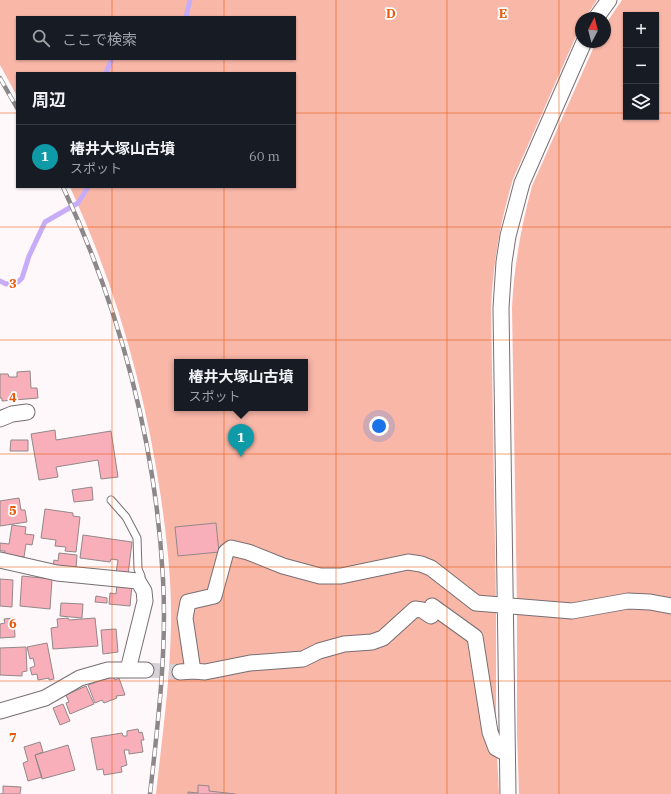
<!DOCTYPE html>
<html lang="ja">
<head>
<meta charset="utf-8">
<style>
  body { margin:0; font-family:"IBM Plex Serif","Noto Sans JP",serif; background:#242831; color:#f1f3f6 }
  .controls { position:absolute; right:12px; top:12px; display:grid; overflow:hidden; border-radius:0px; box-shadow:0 1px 3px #0004 }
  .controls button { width:36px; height:36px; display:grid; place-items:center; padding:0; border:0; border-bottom:1px solid #363941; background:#171b24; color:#f1f3f6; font:20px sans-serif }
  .compass { position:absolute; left:575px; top:12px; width:36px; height:36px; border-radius:50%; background:#171b24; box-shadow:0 1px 3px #0004; rotate:7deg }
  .you { position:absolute; left:379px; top:426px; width:14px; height:14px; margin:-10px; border:3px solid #fff; border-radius:50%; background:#1a73e8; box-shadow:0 0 0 6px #1a73e833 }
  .badge { display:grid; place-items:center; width:26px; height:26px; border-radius:50%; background:#83781c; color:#fff; font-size:13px; font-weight:700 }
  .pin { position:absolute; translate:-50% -33px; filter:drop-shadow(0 1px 2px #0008) }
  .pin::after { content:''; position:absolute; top:21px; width:14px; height:12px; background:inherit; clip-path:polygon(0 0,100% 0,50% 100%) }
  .popup { position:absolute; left:174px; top:359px; width:134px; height:52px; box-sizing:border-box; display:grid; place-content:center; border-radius:0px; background:#171b24; filter:drop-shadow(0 1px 3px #0005); font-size:13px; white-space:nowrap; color:#9ea1a6 }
  .popup b { font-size:15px; color:#f1f3f6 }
  .popup::after { content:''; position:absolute; left:50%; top:100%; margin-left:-8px; border:8px solid transparent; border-top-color:#171b24 }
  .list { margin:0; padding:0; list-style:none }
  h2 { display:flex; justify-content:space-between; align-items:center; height:52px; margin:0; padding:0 16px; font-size:17px }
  h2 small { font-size:13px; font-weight:400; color:#9ea1a6 }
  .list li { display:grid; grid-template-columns:26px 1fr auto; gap:12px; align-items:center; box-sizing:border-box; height:64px; padding:0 16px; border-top:1px solid #363941 }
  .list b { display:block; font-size:15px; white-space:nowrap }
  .list p { margin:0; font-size:13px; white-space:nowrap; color:#9ea1a6 }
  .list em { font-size:13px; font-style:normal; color:#9ea1a6 }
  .icon { flex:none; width:22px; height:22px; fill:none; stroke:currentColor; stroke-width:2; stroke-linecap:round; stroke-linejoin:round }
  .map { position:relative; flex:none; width:671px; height:794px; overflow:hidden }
  .search { position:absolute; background:#171b24; box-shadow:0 1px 3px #0004; left:16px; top:16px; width:280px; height:44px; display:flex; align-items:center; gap:10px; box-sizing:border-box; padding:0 14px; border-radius:0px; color:#9ea1a6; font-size:15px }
  .panel { position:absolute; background:#171b24; box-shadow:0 1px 3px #0004; left:16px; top:72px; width:280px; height:116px; border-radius:0px }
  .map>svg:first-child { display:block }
  .green { fill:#f9b7a8; fill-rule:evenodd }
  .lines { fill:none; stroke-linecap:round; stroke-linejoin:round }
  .stream { stroke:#c7acf7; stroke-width:5 }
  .building { fill:#f9afba; stroke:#928789 }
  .street-tunnel { stroke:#d6d1d4; stroke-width:15; stroke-dasharray:15 8; stroke-linecap:butt }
  .lane-casing { stroke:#776e73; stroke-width:9 }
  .street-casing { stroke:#776e73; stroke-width:17 }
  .lane { stroke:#fff; stroke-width:7 }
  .street { stroke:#fff; stroke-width:15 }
  .rail-casing { stroke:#8c888a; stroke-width:4.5 }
  .rail { stroke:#fff; stroke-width:3; stroke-dasharray:9; stroke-linecap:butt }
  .grid { fill:none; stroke:#e8590c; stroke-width:1; stroke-opacity:0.55 }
  .grid-label { font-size:13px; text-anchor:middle; font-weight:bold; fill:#e8590c; stroke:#fff; stroke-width:3.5; stroke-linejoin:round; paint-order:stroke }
</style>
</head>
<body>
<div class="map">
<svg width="671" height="794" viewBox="0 0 671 794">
  <rect width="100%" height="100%" fill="#fef8fb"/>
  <path class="green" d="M0,0H597L585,18H581V25L513,179C500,222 493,264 491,308L496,605V735L499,794H156C162,738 170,682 171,626C172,584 167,540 161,498C145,389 116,287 70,187H295V73H17V96L0,65ZM17,17H295V59H17ZM177,362H305V408H177Z
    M622,0H671V794H519L517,734V605L512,308C514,266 521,227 532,186L596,42H605V25ZM626,15H656V117H626Z"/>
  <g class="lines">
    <path class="stream" d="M186,17L190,0
      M106,73L112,59
      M0,281L6,284L18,282L22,278L29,256L45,222L78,203L88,187"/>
  </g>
  <path class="building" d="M30,371L31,388H37L38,398L2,401V398H0V374H8L9,377H17V372Z
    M55,430L56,440L111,431L118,477L101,479L98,460L56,467L58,477L39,480L31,434Z
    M11,440H28V451H10Z
    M92,487L93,500L74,502L72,490Z
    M19,498L21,510H25L27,522L0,526V501Z
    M45,509L73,513V516L80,517L76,552L65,551L66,547L55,546L56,540L41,538Z
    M216,523L219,552L178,556L175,527Z
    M12,525L26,527L25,534L34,535L32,545L26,544L24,557L4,555L5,551H0V543L9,544Z
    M83,535L132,542L128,575L116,573L118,560L111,559L110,562L80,558Z
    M59,553L77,555L76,569L53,567L54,560L58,561Z
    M22,576L52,579L50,609L20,606Z
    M0,579L13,580L12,607L0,606Z
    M117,584L132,585L130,606L109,604L110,593L116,594Z
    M96,596L107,598V603L95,602Z
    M61,603L83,604L82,618L60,616Z
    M14,618L15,637L0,638V624L5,623L4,619Z
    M68,618L69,620L95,618L98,646L53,649L51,628L58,627L57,619Z
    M116,629L118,652L103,654L101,630Z
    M47,643L54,679L49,680V678L38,680L37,674L32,675L30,668L35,666L33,658L30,659L27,647Z
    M26,647L27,671L22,672V676L0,675V648Z
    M113,676L115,680L119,678L125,695L116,696L117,698L104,703L102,700L95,703L88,685Z
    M86,686L94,704L70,714L66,703L69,702L66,695Z
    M63,704L70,721L60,725L53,708Z
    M138,729L139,733L142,732L144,740H141L143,752L129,754V750H124L127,765L121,767L122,772L104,775L103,769L97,770L91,738L122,733L123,736H127V731Z
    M40,742L43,752L35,755L42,777L28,781L23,763L28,761L24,747Z
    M68,745L75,770L42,779L35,755Z
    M198,785L209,786V791L235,794H188V792L198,793Z
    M3,786L21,787L20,794H0H3Z"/>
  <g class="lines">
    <path class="street-tunnel" d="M146,670L180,672"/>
    <defs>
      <path id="lane" d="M111,500L126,517L137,538L138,569L141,576L139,583"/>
      <path id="street" d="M596,18L609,0
        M0,419L12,414L27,412
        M0,560L57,573L138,581L144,591L145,601L128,670
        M193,671L205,672L250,663L303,659L319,651L344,644L372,642L383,638L415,609L422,610L431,616L432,606L475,637L490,732L496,748L507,754
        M180,672L193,671L185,618L188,602L214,596L226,552L231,548L248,552L283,566L320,576H341L408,562L421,564L431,568L476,603L572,611L628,601L650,602L671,606
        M0,711L45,698L80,678L108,670H146
        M508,794L501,308L504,262L508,236L522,183L584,42"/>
    </defs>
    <use href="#lane" class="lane-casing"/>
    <use href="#street" class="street-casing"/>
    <use href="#lane" class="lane"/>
    <use href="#street" class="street"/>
    <defs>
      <path id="rail" d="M0,78L17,108
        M63,187C120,309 156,444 163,579C167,650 158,723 150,794"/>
    </defs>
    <use href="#rail" class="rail-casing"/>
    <use href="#rail" class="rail"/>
  </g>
  <path class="grid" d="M112,0V17M224,0V17M336,0V794M447,0V794M559,0V794M112,59V73M224,59V73M0,113H17M295,113H626M656,113H671M112,187V794M224,187V794M0,227H671M0,340H671M0,454H671M0,567H671M0,681H671"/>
  <g class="grid-label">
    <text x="391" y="18">D</text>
    <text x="503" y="18">E</text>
    <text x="13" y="288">3</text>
    <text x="13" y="402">4</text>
    <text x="13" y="515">5</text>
    <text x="13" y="628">6</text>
    <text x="13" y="742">7</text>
  </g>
</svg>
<div class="controls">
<button>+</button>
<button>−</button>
<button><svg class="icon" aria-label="layers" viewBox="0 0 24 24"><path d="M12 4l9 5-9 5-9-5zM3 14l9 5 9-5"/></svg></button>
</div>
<svg class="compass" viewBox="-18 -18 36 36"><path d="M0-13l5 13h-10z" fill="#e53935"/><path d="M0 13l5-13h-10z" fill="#9ea1a6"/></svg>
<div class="you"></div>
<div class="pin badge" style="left:241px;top:457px;background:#0f9aa8">1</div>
<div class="popup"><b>椿井大塚山古墳</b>スポット</div>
<div class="search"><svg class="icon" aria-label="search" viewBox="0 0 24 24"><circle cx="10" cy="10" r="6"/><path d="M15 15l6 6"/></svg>ここで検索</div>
<section class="panel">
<h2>周辺<small></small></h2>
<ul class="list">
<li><span class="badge" style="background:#0f9aa8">1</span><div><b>椿井大塚山古墳</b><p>スポット</p></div><em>60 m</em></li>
</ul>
</section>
</div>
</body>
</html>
